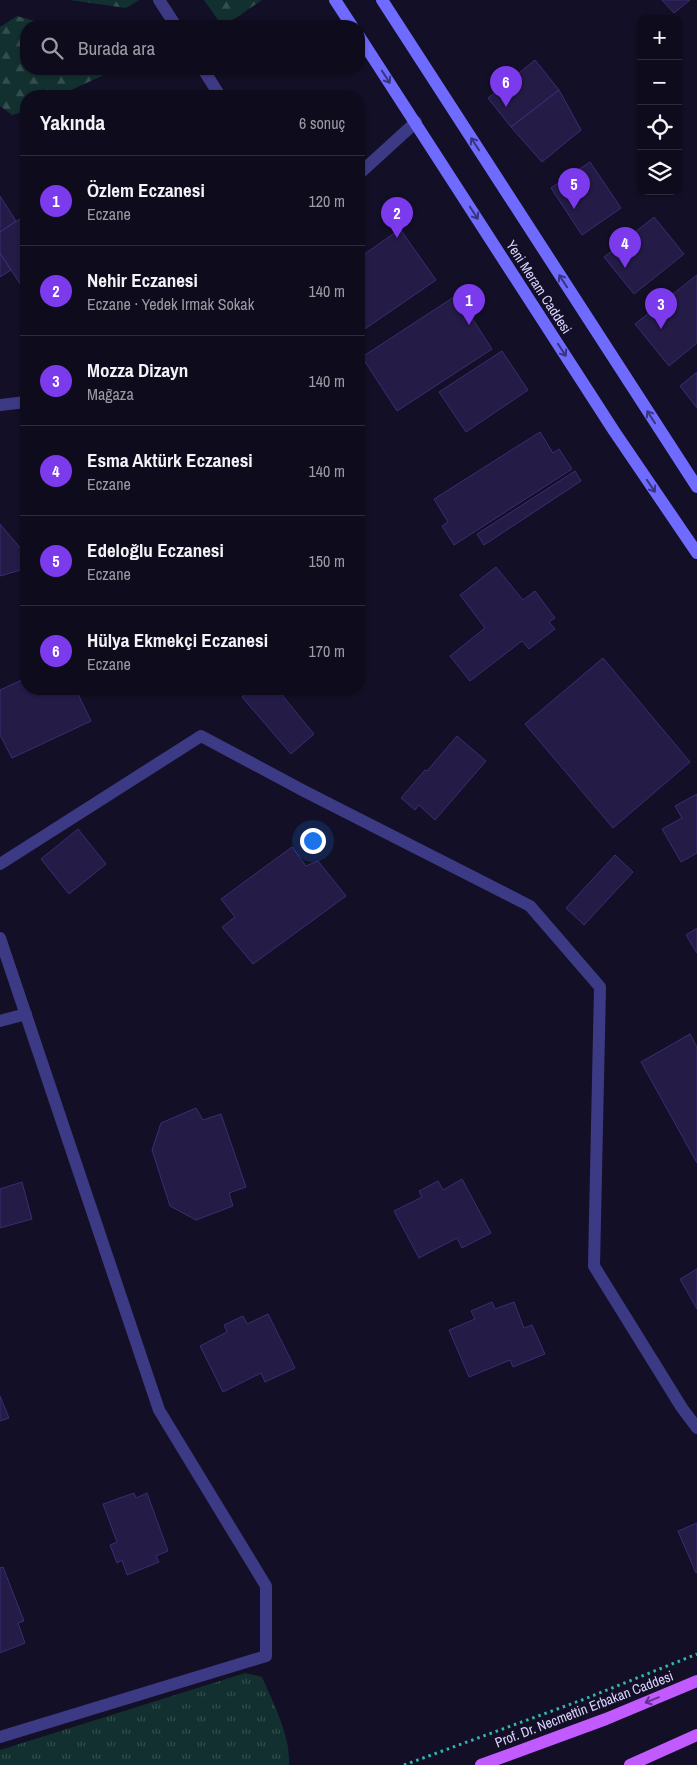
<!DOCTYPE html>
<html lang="tr">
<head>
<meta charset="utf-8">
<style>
  body { margin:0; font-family:"Archivo Narrow",sans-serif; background:#1c1929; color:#f1f3f6 }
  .controls { position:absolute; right:15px; top:15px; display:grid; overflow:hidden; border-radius:10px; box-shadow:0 1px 4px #0004 }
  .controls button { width:45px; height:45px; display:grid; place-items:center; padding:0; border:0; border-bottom:1px solid #2e2b3b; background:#0e0b1c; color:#f1f3f6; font:25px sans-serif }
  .you { position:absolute; left:312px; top:840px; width:18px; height:18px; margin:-12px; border:4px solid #fff; border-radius:50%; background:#1a73e8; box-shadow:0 0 0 8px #1a73e833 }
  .badge { display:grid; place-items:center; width:32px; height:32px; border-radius:50%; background:#7c3aed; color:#fff; font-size:16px; font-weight:700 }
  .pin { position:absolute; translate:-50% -41px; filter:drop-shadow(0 1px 2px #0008) }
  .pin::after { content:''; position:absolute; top:26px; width:18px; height:15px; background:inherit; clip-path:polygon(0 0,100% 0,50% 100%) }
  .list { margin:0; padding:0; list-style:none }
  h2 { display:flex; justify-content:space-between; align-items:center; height:65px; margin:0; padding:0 20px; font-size:21px }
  h2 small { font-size:16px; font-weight:400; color:#9b9ba3 }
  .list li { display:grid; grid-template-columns:32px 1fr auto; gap:15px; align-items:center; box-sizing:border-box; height:90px; padding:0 20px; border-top:1px solid #2e2b3b }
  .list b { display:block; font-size:19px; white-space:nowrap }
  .list p { margin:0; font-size:16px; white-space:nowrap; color:#9b9ba3 }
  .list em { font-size:16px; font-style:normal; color:#9b9ba3 }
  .icon { flex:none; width:28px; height:28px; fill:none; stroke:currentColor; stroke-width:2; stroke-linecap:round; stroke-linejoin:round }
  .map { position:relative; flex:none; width:697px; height:1765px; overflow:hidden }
  .search { position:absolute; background:#0e0b1c; box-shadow:0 1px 4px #0004; left:20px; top:20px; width:345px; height:55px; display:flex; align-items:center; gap:12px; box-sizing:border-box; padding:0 18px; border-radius:20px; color:#9b9ba3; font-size:19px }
  .panel { position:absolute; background:#0e0b1c; box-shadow:0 1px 4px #0004; left:20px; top:90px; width:345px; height:605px; border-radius:20px }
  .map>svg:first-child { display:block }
  .grass { fill:url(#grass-tufts) }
  .forest { fill:url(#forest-firs) }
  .building { fill:#241b47; stroke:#3b2d73 }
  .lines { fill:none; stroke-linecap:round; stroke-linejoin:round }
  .path { stroke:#2fb8b0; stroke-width:3; stroke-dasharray:2.5 4; stroke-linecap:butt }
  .service { stroke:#3d3a85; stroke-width:12 }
  .minor { stroke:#3d3a85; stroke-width:12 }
  .secondary { stroke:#6f6bff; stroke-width:12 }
  .primary { stroke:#c25bff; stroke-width:12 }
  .oneway { stroke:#38347d }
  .oneway2 { stroke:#623188 }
  .labels { text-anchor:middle; stroke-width:5; stroke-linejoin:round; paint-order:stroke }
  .street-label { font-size:14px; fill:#d9d4ff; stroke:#130f26 }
</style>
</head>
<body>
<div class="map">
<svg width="697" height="1765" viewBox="0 0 697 1765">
  <defs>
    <pattern id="grass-tufts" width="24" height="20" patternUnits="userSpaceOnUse" patternTransform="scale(1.25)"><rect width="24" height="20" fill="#12302f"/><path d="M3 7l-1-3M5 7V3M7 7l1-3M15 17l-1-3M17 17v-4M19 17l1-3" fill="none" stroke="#344d4e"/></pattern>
    <pattern id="forest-firs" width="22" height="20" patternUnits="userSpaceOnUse" patternTransform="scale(1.25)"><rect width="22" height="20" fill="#12302f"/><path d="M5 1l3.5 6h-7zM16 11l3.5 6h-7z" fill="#344d4e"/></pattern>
  </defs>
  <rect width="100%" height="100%" fill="#130f26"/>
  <path class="grass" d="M245,1673L262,1677C273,1702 291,1737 289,1765H0V1750Z"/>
  <path class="forest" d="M69,0H139L126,8Z
    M204,0H262L224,26H222Z
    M17,16L53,26H26V69H117L58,96H26V111L12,115L0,106V27Z"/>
  <path class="building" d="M662,0H690L674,13Z
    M535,60L559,90L511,127L488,98Z
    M559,90L581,130L542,162L511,127Z
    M590,162L621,208L582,235L551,188Z
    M0,196L16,221L0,232Z
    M26,215V293L0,253V232Z
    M654,217L684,254L634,294L604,257Z
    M400,229L436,280L359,333V258Z
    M0,253L11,270L0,277Z
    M697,275V343L669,366L635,324Z
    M457,295L492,349L397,411L362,357Z
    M502,351L528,390L466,432L439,392Z
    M697,372V408L680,386Z
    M540,432L553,453L559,449L572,469L454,545L442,526L448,522L434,499Z
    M575,471L581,481L484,545L477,534Z
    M0,524L22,550L24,569L0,576Z
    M496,567L523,600L535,591L555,618L549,622L555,629L529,649L522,641L470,681L450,656L485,628L460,595Z
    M603,658L690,762L613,828L525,724Z
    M26,678V689H70L73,694L77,692L91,721L12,758L0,735V690Z
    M251,689H277L314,734L291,754L242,697Z
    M457,736L486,761L435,820L419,805L415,810L401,798L425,770L427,771Z
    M697,794V853L681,862L662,829L682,818L675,806Z
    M78,829L106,864L69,894L41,859Z
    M292,847L306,866L318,861L346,896L253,964L222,927L235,917L221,899Z
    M615,855L633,872L584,925L566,908Z
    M697,928V953L686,935Z
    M690,1034L697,1047V1163L641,1062Z
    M196,1108L203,1120L221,1114L246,1187L229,1193L233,1206L196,1220L170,1206L152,1150L161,1123Z
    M462,1179L491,1233L462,1248L457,1238L419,1258L394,1211L422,1197L419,1191L438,1181L443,1190Z
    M22,1182L32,1219L0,1228V1189Z
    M697,1269V1309L680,1279Z
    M492,1302L495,1309L514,1302L524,1328L532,1325L545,1354L513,1367L510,1360L469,1377L449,1330L475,1319L471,1311Z
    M268,1314L295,1368L265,1382L261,1373L223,1392L200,1346L227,1332L224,1325L243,1316L247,1324Z
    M0,1396L9,1418L0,1421Z
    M134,1493L136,1498L147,1493L168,1551L156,1556L159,1562L127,1575L122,1560L117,1563L110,1545L117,1542L103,1504Z
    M697,1523V1572L696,1573L678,1531Z
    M3,1567L24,1621L18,1623L25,1643L0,1653V1568Z"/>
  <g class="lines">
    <path class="path" d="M404,1765L582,1700L697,1654"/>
    <path class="service" d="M159,0L176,26
      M203,69L220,96"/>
    <path class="minor" d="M359,174L416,122
      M0,405L26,402
      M0,864L201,736L304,791L530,906L600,987L594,1266L682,1408L697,1428
      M0,938L159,1410L266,1586V1656L0,1737
      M0,1021L26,1014"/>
    <path class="secondary" d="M335,0L352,26
      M382,0L697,487
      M359,36L614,431L697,553"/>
    <path class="primary" d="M481,1765L606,1719L697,1681
      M630,1765L697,1735"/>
  </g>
  <defs><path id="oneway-shaft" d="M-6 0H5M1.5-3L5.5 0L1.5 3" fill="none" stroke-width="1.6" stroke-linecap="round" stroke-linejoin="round" transform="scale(1.25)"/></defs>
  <g class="oneway">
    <use href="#oneway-shaft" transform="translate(386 77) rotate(57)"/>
    <use href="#oneway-shaft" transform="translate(475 144) rotate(-123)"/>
    <use href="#oneway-shaft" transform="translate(474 213) rotate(57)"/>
    <use href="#oneway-shaft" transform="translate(563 281) rotate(-123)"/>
    <use href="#oneway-shaft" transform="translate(562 350) rotate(57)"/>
    <use href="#oneway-shaft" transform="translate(651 417) rotate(-123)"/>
    <use href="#oneway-shaft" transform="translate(651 486) rotate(56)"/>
  </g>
  <use class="oneway2" href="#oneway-shaft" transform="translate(652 1700) rotate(158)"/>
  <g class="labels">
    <g class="street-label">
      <text transform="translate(539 287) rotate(57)" y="5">Yeni Meram Caddesi</text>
      <text transform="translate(584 1709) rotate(-21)" y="5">Prof. Dr. Necmettin Erbakan Caddesi</text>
    </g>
  </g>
</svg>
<div class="controls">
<button>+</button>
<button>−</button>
<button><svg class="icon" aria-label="locate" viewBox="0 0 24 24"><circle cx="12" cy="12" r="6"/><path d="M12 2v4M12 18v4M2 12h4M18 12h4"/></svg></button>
<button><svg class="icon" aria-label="layers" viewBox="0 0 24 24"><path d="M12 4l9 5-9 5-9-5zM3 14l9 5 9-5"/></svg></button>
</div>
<div class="you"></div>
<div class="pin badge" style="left:469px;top:325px">1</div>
<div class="pin badge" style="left:397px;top:238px">2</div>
<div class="pin badge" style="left:661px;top:329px">3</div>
<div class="pin badge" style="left:625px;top:268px">4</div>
<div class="pin badge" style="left:574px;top:209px">5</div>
<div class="pin badge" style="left:506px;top:107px">6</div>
<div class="search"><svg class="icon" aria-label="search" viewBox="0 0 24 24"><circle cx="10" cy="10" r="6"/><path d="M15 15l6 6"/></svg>Burada ara</div>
<section class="panel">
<h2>Yakında<small>6 sonuç</small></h2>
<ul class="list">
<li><span class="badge">1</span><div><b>Özlem Eczanesi</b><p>Eczane</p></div><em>120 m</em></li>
<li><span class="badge">2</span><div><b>Nehir Eczanesi</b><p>Eczane · Yedek Irmak Sokak</p></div><em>140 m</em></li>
<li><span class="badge">3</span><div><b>Mozza Dizayn</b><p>Mağaza</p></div><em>140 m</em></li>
<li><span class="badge">4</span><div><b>Esma Aktürk Eczanesi</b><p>Eczane</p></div><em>140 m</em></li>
<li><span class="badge">5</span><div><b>Edeloğlu Eczanesi</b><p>Eczane</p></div><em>150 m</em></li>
<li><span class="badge">6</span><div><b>Hülya Ekmekçi Eczanesi</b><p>Eczane</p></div><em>170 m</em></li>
</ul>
</section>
</div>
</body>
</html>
